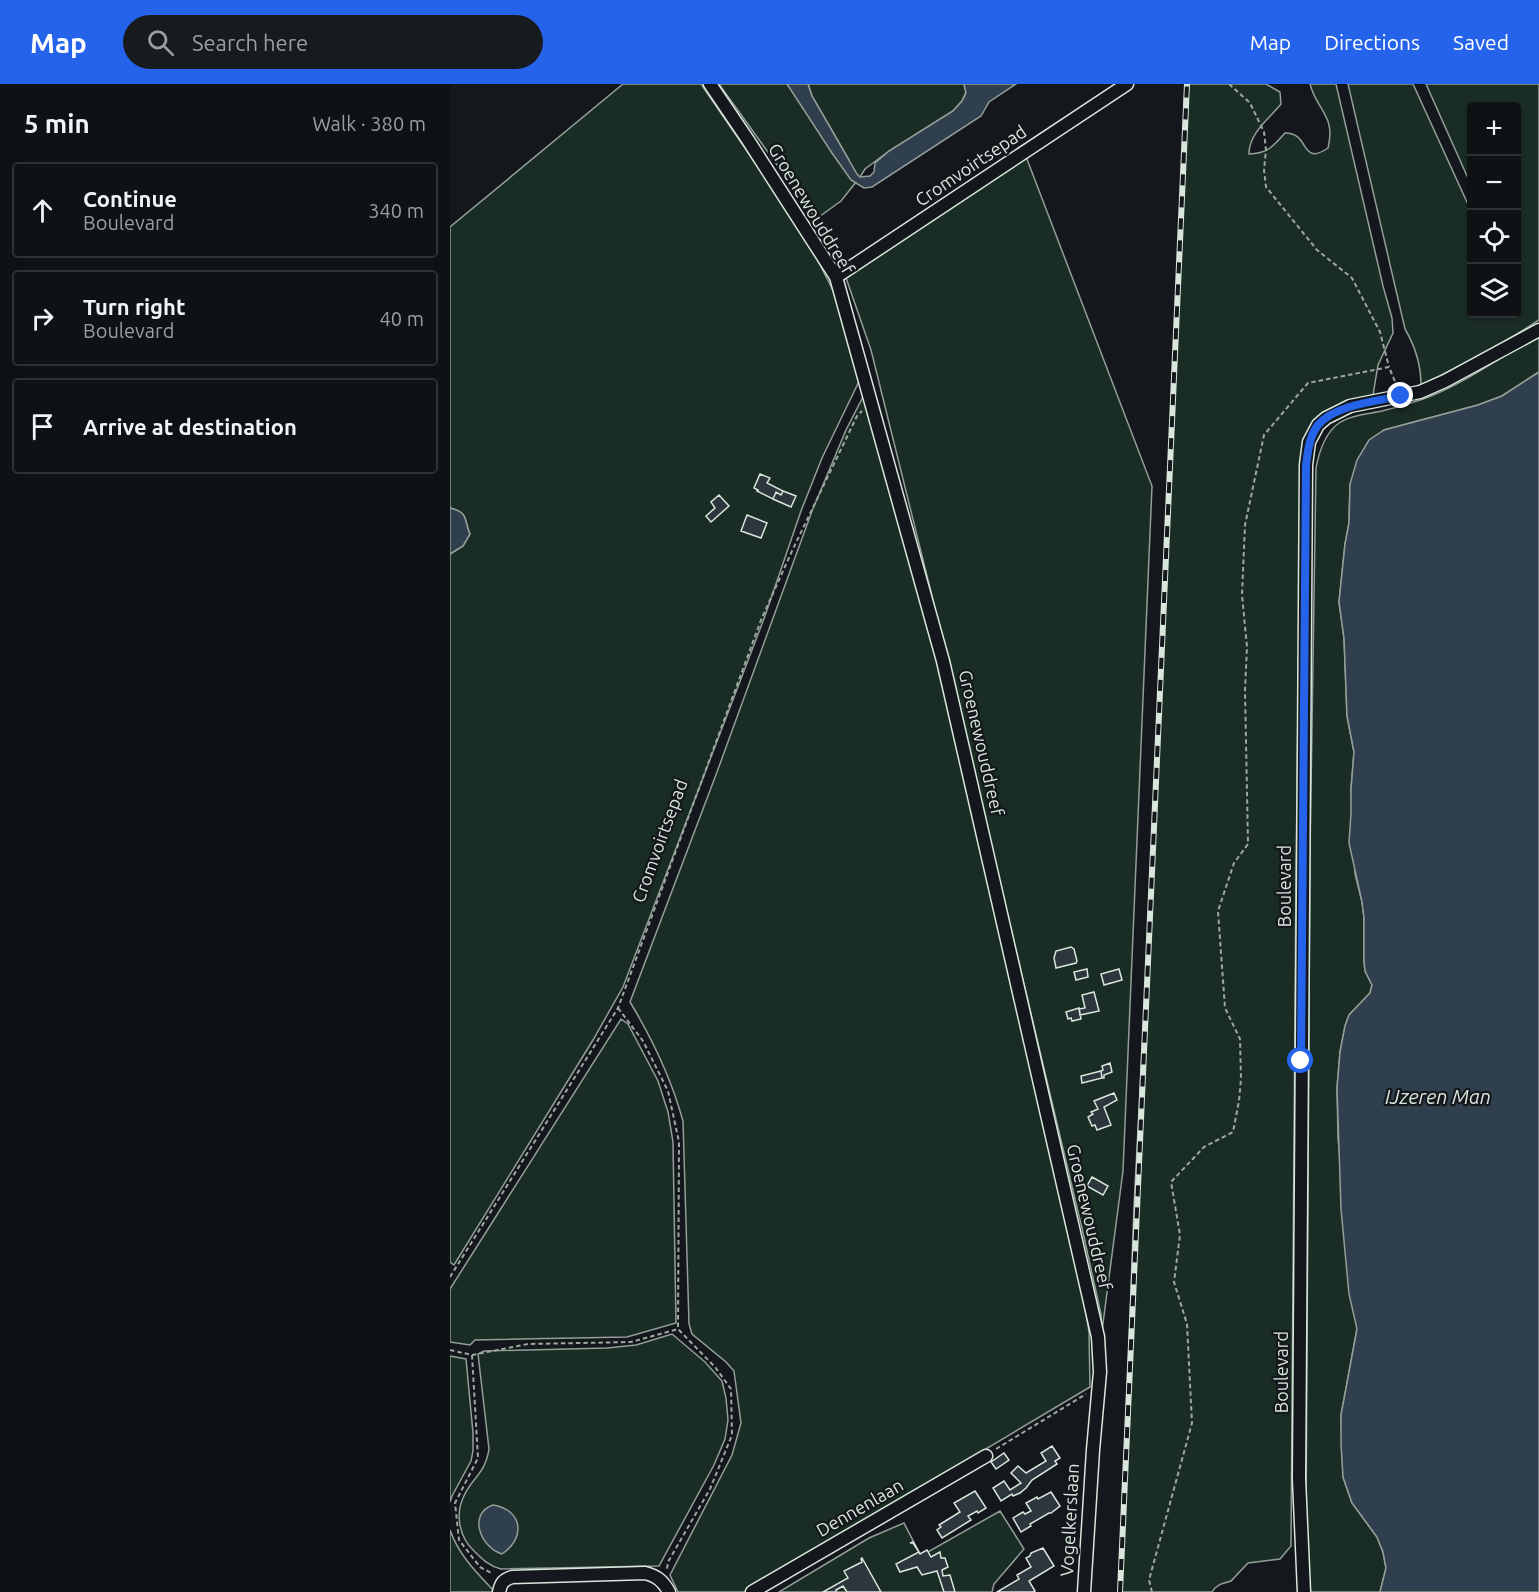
<!DOCTYPE html>
<html lang="en">
<head>
<meta charset="utf-8">
<style>
  body { margin:0; font-family:Ubuntu,sans-serif; background:#181b1e; color:#f1f3f6 }
  .controls { position:absolute; right:18px; top:18px; display:grid; overflow:hidden; border-radius:6px; box-shadow:0 2px 4px #0004 }
  .controls button { width:54px; height:54px; display:grid; place-items:center; padding:0; border:0; border-bottom:2px solid #2f3234; background:#0f1215; color:#f1f3f6; font:30px sans-serif }
  .stop { position:absolute; width:18px; height:18px; margin:-14px; border:4px solid #2563eb; border-radius:50%; background:#fff }
  .stop.end { background:#2563eb; border-color:#fff; box-shadow:0 2px 6px #0008 }
  .list { margin:0; padding:0; list-style:none }
  h2 { display:flex; justify-content:space-between; align-items:center; height:78px; margin:0; padding:0 24px; font-size:26px }
  h2 small { font-size:20px; font-weight:400; color:#9b9ea0 }
  .list li { display:grid; grid-template-columns:39px 1fr auto; gap:18px; align-items:center; box-sizing:border-box; height:96px; margin:0 12px 12px; padding:0 12px; border:2px solid #2f3234; border-radius:6px }
  .list b { display:block; font-size:22px; white-space:nowrap }
  .list p { margin:0; font-size:20px; white-space:nowrap; color:#9b9ea0 }
  .list em { font-size:20px; font-style:normal; color:#9b9ea0 }
  .icon { flex:none; width:33px; height:33px; fill:none; stroke:currentColor; stroke-width:2; stroke-linecap:round; stroke-linejoin:round }
  .map { position:relative; flex:none; width:1089px; height:1508px; overflow:hidden }
  header { display:flex; align-items:center; gap:36px; box-sizing:border-box; height:84px; padding:0 30px; background:#2563eb; color:#fff }
  header strong { font-size:28px }
  nav { display:flex; gap:33px; margin-inline-start:auto; font-size:21px }
  .search { width:420px; height:54px; background:#181b1e; display:flex; align-items:center; gap:15px; box-sizing:border-box; padding:0 21px; border-radius:33px; color:#9b9ea0; font-size:22px }
  main { display:flex }
  aside { flex:1; background:#0f1215 }
  .map>svg:first-child { display:block }
  .green { fill:#1a2d24; stroke:#939e99; stroke-width:1.5 }
  .water { fill:#2f3f4d; stroke:#939e99; stroke-width:1.5 }
  .building { fill:#2c363c; stroke:#d8e6dc; stroke-width:1.5 }
  .lines { fill:none; stroke-linecap:round; stroke-linejoin:round }
  .street-casing { stroke:#d8e6dc; stroke-width:15 }
  .path { stroke:#9da8a2; stroke-width:2; stroke-dasharray:4.5 3; stroke-linecap:butt }
  .street { stroke:#14181c; stroke-width:12 }
  .rail-casing { stroke:#d8e6dc; stroke-width:6 }
  .rail { stroke:#14181c; stroke-width:4; stroke-dasharray:11; stroke-linecap:butt }
  .route { stroke:#2563eb; stroke-width:8 }
  .labels { text-anchor:middle; stroke-width:4.5; stroke-linejoin:round; paint-order:stroke }
  .street-label { font-size:18px; fill:#d8e6dc; stroke:#14181c }
  .water-label { font-size:20px; font-style:italic; fill:#d8e6dc; stroke:#14181c }
</style>
</head>
<body>
<header>
<strong>Map</strong>
<div class="search"><svg class="icon" aria-label="search" viewBox="0 0 24 24"><circle cx="10" cy="10" r="6"/><path d="M15 15l6 6"/></svg>Search here</div>
<nav><a>Map</a><a>Directions</a><a>Saved</a></nav>
</header>
<main>
<aside>
<h2>5 min<small>Walk · 380 m</small></h2>
<ul class="list">
<li><svg class="icon" aria-label="ahead" viewBox="0 0 24 24"><path d="M12 20V5M6 11l6-6 6 6"/></svg><div><b>Continue</b><p>Boulevard</p></div><em>340 m</em></li>
<li><svg class="icon" aria-label="right" viewBox="0 0 24 24"><path d="M7 20v-9h11M14 6l5 5-5 5"/></svg><div><b>Turn right</b><p>Boulevard</p></div><em>40 m</em></li>
<li><svg class="icon" aria-label="arrive" viewBox="0 0 24 24"><path d="M6 21V4h12l-3 4 3 4H6"/></svg><div><b>Arrive at destination</b></div></li>
</ul>
</aside>
<div class="map">
<svg width="1089" height="1508" viewBox="0 0 1089 1508">
  <rect width="100%" height="100%" fill="#14181c"/>
  <path class="green" d="M173,0H251L336,124L367,175L391,222L414,287L372,374L351,427L315,532L173,903L143,956L4,1181L0,1178V470L13,462L20,450C14,436 19,429 0,424V143Z
    M269,0H337L399,76L362,12L358,0H514L516,8L512,17L503,27L439,67L415,85L410,93L391,117L366,135Z
    M735,0H816L830,8L831,20C819,35 799,49 799,70C819,69 823,62 835,49C860,48 850,83 878,64C886,31 867,27 860,0H886L933,202L942,234L943,249L928,281L923,311C906,316 871,324 862,339C855,351 853,364 851,377L846,790L841,1462L830,1475L798,1479L781,1497L771,1500L765,1504L762,1508H670L684,1122L711,604Z
    M898,0H963L1021,127L1022,230H1066V22H1022L1021,101L976,0H1089V236C1051,261 1012,281 971,301C971,280 965,262 955,245Z
    M575,70L702,402L673,1087L652,1247L651,1230L634,1153L480,504L421,266L394,188Z
    M1089,251V288L1052,312L1028,321L934,346L900,400L899,439L895,460L889,518L894,554L897,632L904,668L901,705L905,790L912,818L914,834V876L915,887L922,901L920,909L899,931L895,942L890,968L887,1004L888,1054L907,1245L891,1331L893,1393L902,1419L927,1453L933,1468L936,1484L930,1508H860L856,1438L860,771L866,384C869,368 875,349 889,339C901,331 918,330 932,327C948,323 966,318 981,312C1020,296 1053,271 1089,251Z
    M417,305L470,499L629,1187L639,1248L640,1303L295,1508H228L220,1491L282,1371L291,1339L284,1287L276,1278L242,1250L239,1240L233,1037C221,994 203,956 180,918L267,688L362,427L396,346Z
    M171,935L178,940L208,997L218,1028L223,1058L226,1239L177,1253L25,1256L20,1261L0,1258V1205Z
    M222,1250L255,1278L272,1297L276,1314L278,1336L275,1355L264,1381L209,1482L51,1485C39,1482 32,1475 24,1467C10,1454 5,1432 13,1414C21,1394 35,1391 39,1365L28,1270L34,1267L157,1264L186,1261Z
    M0,1272L16,1275L23,1349V1367L21,1377L2,1412L0,1418Z
    M550,1427L574,1465L544,1500L542,1508H329L419,1454L454,1439L471,1472Z
    M0,1446C9,1471 25,1487 43,1506V1508H0Z"/>
  <path class="water" d="M337,0H358L362,12L407,90L410,93L420,92L424,88L425,79L439,67L503,27L512,17L516,9L514,0H566L539,18L531,32L422,103L414,104L401,96L382,69Z
    M1089,288V1508H930L936,1484L933,1468L927,1453L902,1419L893,1393L891,1360V1331L907,1245L899,1210L891,1125L887,1004L890,968L895,942L899,931L920,909L922,901L915,887L914,876V834L912,818L899,759L901,729V705L904,668L897,632L894,554L889,518L895,460L899,439L900,400L907,376L919,356L934,346L1028,321L1052,312Z
    M0,424C20,429 13,436 20,450L13,462L0,470Z
    M43,1421C73,1426 76,1454 52,1470C31,1464 17,1430 43,1421Z"/>
  <path class="building" d="M310,390L320,394L317,399L333,407L331,411L326,408L323,415L307,407L308,406L304,404Z
    M333,407L346,412L341,423L323,415L326,408L331,411Z
    M269,411L279,422L261,438L256,432L265,424L261,418Z
    M297,431L317,439L311,454L291,447Z
    M621,863L624,865L627,877L626,879L606,884L604,874L606,867Z
    M637,885L638,893L626,896L624,888Z
    M669,885L672,896L654,901L651,890Z
    M644,908L649,927L630,931L629,925L635,924L632,911Z
    M629,924L631,935L622,937L621,934L618,935L616,928Z
    M660,979L662,988L654,991V994H652L651,987L653,986L652,982Z
    M651,987L652,994L632,999L631,992Z
    M664,1009L667,1016L654,1023L661,1041L647,1046L645,1041L642,1042L638,1033L643,1030L641,1028L648,1025L644,1017Z
    M642,1093L658,1102L653,1111L637,1102Z
    M602,1362L610,1374L605,1377L607,1380L582,1396L576,1404L570,1409L563,1412L562,1410L551,1417L543,1404L554,1397L560,1406L571,1399L561,1389L568,1382L576,1389L596,1377L591,1369Z
    M554,1369L559,1376L546,1385L541,1378Z
    M525,1407L536,1424L528,1429L527,1427L518,1432L521,1436L492,1454L487,1446L491,1443L489,1441L510,1428L504,1419Z
    M601,1408L610,1422L601,1429H599L580,1440L581,1442L571,1448L563,1434L573,1428L575,1430L581,1427L576,1419L587,1413L588,1415Z
    M463,1458L470,1470L477,1466L481,1473L490,1468L491,1474H495L498,1483L492,1486L493,1492L500,1491L505,1508H494L487,1487L472,1491L467,1483L450,1488L446,1480L469,1468L463,1459H460Z
    M593,1464L604,1482L579,1497L585,1507L583,1508H547L569,1495L567,1491L581,1483L576,1474L580,1472L581,1469Z
    M412,1474L431,1508H397L393,1502L386,1506V1508H373L398,1494L394,1487L412,1478L411,1475Z"/>
  <g class="lines">
    <defs>
      <path id="street" d="M260,0L298,56L386,193L493,577L648,1253L650,1288L643,1366L634,1508
        M386,193L677,0
        M49,1508C51,1499 53,1496 62,1493L195,1489C207,1492 213,1497 219,1508
        M302,1508L536,1372
        M854,1508L849,1395L856,381L859,358L868,341L876,334L900,322L970,308L995,297L1089,246"/>
    </defs>
    <use href="#street" class="street-casing"/>
    <path class="path" d="M779,0L800,19L814,48L816,66L814,86L816,103L867,166L902,194L930,248L939,283
      M168,924L193,957L218,1007L229,1058L228,1245L265,1283L281,1305L282,1351L260,1405L218,1478L217,1485
      M0,1193L168,924L311,536L342,467L407,332L412,327
      M0,1266L22,1271L78,1260L181,1258L228,1245
      M22,1271L28,1374L5,1419L9,1456L30,1483L43,1490
      M546,1365L636,1310
      M702,1508L699,1496L742,1339L737,1240L724,1198L730,1151L721,1098L754,1063L783,1048L789,1017L791,995L790,955L775,924L768,827L784,779L798,760L795,606L797,563L792,511L795,441L814,351L858,299L939,283L946,300"/>
    <use href="#street" class="street"/>
    <defs>
      <path id="rail" d="M670,1508L737,0"/>
    </defs>
    <use href="#rail" class="rail-casing"/>
    <use href="#rail" class="rail"/>
  </g>
  <g class="lines">
    <path class="route" d="M851,977L856,381C858,367 859,353 868,341C884,321 927,317 951,312"/>
  </g>
  <g class="labels">
    <g class="street-label">
      <text transform="translate(521 82) rotate(-34)" y="6">Cromvoirtsepad</text>
      <text transform="translate(361 125) rotate(59)" y="6">Groenewouddreef</text>
      <text transform="translate(531 659) rotate(77)" y="6">Groenewouddreef</text>
      <text transform="translate(210 757) rotate(-70)" y="6">Cromvoirtsepad</text>
      <text transform="translate(835 802) rotate(-90)" y="6">Boulevard</text>
      <text transform="translate(639 1133) rotate(77)" y="6">Groenewouddreef</text>
      <text transform="translate(832 1288) rotate(-90)" y="6">Boulevard</text>
      <text transform="translate(410 1424) rotate(-30)" y="6">Dennenlaan</text>
      <text transform="translate(620 1436) rotate(-87)" y="6">Vogelkerslaan</text>
    </g>
    <g class="water-label">
      <text x="988" y="1020">IJzeren Man</text>
    </g>
  </g>
</svg>
<div class="controls">
<button>+</button>
<button>−</button>
<button><svg class="icon" aria-label="locate" viewBox="0 0 24 24"><circle cx="12" cy="12" r="6"/><path d="M12 2v4M12 18v4M2 12h4M18 12h4"/></svg></button>
<button><svg class="icon" aria-label="layers" viewBox="0 0 24 24"><path d="M12 4l9 5-9 5-9-5zM3 14l9 5 9-5"/></svg></button>
</div>
<div class="stop" style="left:851px;top:977px"></div>
<div class="stop end" style="left:951px;top:312px"></div>
</div>
</main>
</body>
</html>
